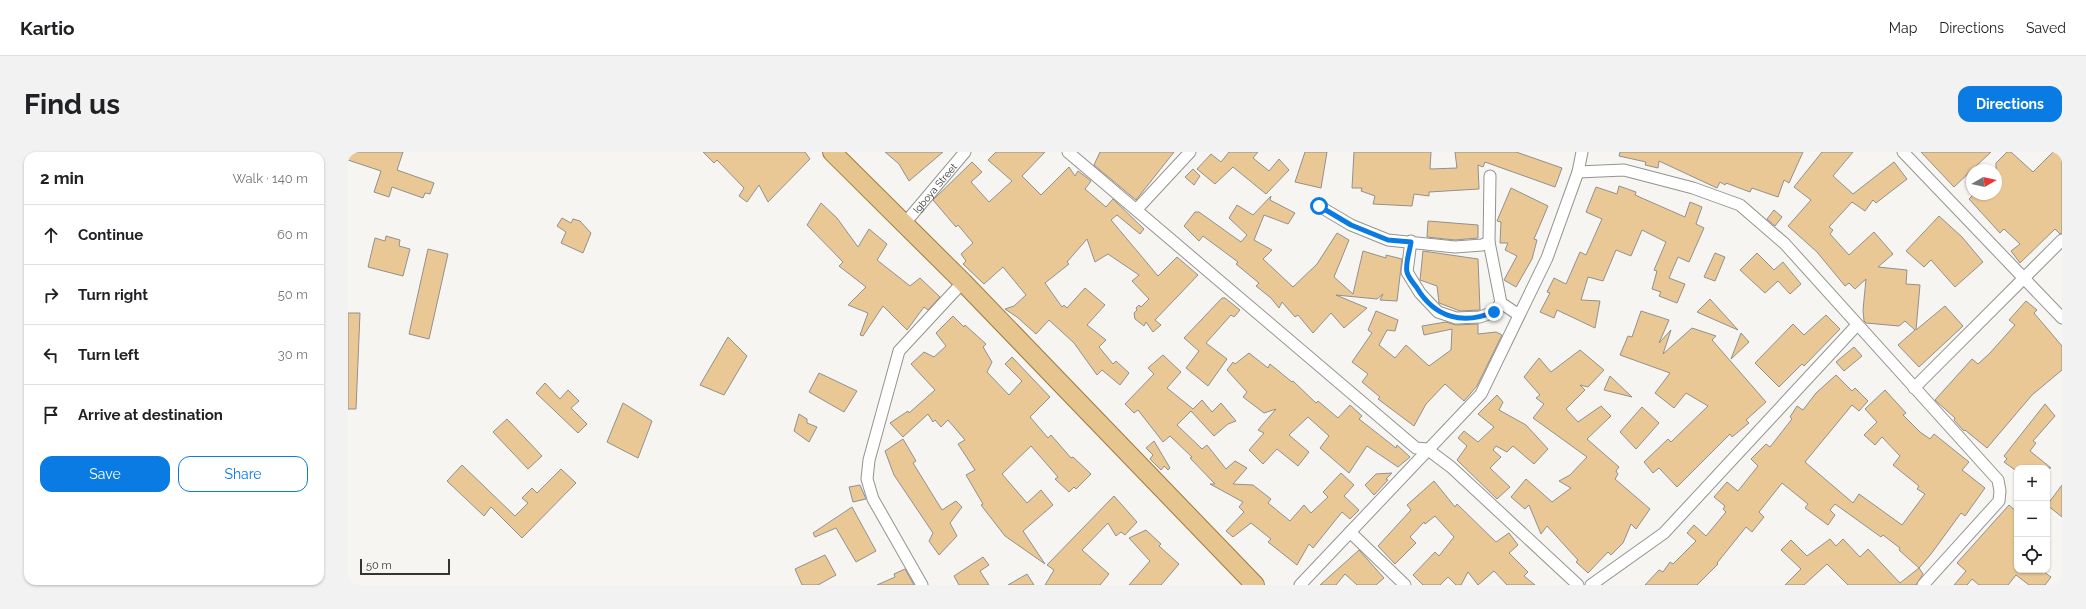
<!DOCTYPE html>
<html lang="en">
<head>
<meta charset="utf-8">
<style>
  body { margin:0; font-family:Raleway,sans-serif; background:#f2f2f2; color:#202124 }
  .controls { position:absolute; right:12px; bottom:12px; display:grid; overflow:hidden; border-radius:8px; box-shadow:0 1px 3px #0004 }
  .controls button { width:36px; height:36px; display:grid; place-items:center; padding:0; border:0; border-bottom:1px solid #e0e0e0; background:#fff; color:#202124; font:20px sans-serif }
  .compass { position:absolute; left:1618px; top:12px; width:36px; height:36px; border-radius:50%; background:#fff; box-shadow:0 1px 3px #0004; rotate:81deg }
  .scale { position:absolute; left:12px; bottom:10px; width:90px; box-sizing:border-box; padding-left:4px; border:2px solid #353433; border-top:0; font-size:11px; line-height:14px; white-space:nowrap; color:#353433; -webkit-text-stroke:3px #f7f5f2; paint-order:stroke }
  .stop { position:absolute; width:12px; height:12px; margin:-9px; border:3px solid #0a7be2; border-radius:50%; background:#fff }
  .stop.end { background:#0a7be2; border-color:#fff; box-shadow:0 1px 4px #0008 }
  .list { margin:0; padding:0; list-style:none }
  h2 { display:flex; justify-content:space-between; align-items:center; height:52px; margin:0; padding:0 16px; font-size:17px }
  h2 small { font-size:13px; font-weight:400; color:#757577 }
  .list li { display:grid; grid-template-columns:26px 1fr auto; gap:12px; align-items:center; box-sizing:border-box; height:60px; padding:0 16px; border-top:1px solid #e0e0e0 }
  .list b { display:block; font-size:15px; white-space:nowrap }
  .list em { font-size:13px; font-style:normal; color:#757577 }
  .actions { display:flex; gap:8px; padding:12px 16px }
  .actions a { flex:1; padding:9px 0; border:1px solid #0a7be2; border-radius:12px; text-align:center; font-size:14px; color:#0a7be2 }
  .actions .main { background:#0a7be2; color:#fff }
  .icon { flex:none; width:22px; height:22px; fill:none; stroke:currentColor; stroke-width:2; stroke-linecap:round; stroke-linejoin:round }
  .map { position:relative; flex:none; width:1714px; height:433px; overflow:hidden; border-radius:12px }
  header { display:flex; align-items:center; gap:24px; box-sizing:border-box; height:56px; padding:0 20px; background:#fff; border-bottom:1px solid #e0e0e0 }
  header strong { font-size:19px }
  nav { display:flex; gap:22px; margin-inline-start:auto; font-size:14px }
  .intro { display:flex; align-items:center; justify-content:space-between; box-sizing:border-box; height:96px; padding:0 24px }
  h1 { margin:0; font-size:28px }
  .button { padding:10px 18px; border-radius:12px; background:#0a7be2; color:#fff; font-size:14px; font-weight:700 }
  main { display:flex; gap:24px; padding:0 24px }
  aside { flex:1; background:#fff; border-radius:12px; box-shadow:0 1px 3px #0004 }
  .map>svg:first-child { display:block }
  .building { fill:#eac895; stroke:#92908d }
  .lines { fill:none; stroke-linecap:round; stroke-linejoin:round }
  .minor-casing { stroke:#959390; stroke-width:13 }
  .primary-casing { stroke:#9e7a3d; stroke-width:20 }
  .minor { stroke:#fff; stroke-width:11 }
  .primary { stroke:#e6c58e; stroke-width:18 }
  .route { stroke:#0a7be2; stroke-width:5 }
  .labels { text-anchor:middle; stroke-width:3; stroke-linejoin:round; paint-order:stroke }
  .street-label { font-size:10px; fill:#353433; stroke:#f7f5f2 }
</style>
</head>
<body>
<header>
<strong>Kartio</strong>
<nav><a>Map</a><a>Directions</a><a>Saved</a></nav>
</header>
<div class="intro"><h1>Find us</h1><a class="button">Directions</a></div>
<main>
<aside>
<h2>2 min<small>Walk · 140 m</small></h2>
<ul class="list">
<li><svg class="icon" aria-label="ahead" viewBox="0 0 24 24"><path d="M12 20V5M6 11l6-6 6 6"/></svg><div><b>Continue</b></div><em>60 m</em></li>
<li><svg class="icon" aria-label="right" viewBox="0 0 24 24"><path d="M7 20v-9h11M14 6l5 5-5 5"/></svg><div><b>Turn right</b></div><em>50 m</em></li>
<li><svg class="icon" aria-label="left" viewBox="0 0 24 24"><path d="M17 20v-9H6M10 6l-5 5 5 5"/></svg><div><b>Turn left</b></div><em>30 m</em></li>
<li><svg class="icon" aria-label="arrive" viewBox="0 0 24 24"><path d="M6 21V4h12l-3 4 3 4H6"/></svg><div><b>Arrive at destination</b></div></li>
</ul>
<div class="actions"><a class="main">Save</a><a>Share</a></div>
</aside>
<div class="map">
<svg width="1714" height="433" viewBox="0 0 1714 433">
  <rect width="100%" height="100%" fill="#f7f5f2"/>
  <path class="building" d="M0,0H55L49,18L86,31L82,42L77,41L75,46L44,35L41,45L26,40L33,19L0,8Z
    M355,0H457L462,7L420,50L411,33L399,50L391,44L396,36L369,8L366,11Z
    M537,0H595L561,29L551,12Z
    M648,0H697L674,24L693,43L721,15L727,24L730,19L743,29L737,37L758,55L765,47L796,77L792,82L769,63L763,68L810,124L829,105L850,123L807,168L813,173L805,180L798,170L796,174L787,167L786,161L789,158L788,156L791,153L793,155L801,147L784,129L791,123L760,102L747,110L739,87L719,110L721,112L697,131L714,155L716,153L719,156L737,136L757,153L739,173L758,188L751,195L765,212L768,209L781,221L772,233L754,218L749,223L726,191L701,168L688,182L669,165L657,157L666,154L678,143L655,115L636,132L615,112L618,109L613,102L625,91L610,73L608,75L585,48L624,10L634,20L623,30L641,50L664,29L640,8Z
    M752,0H826L788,48L746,13Z
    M881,0H910L905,6L921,19L931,7L941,18L918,42L885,15L867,32L849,17L863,2L873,10Z
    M957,0H979L973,36L947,30Z
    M1006,0H1083L1082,17L1109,16L1107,0H1168L1214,16L1207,35L1137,10L1135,15L1130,13L1131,37L1081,40V44L1066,42L1064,54L1025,52L1027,44L1013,39L1014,36H1004Z
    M1272,0H1455L1441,31L1436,28L1430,45L1404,36L1402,40L1378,31L1377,33L1372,30L1369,36L1311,9L1310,16L1297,13L1298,10L1271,4Z
    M1474,0H1505L1485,24L1505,42L1546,10L1559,27L1528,51L1525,48L1517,59L1504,50L1481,75L1485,78L1482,82L1501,103L1526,80L1545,102L1530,115L1559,118L1558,132L1572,133L1568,178L1597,154L1615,174L1571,215L1550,193L1567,178L1557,169L1551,174L1518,171L1516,169L1515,158L1518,127L1507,137L1501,131L1497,134L1469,100L1440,74L1463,48L1446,35Z
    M1573,0H1643L1606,35Z
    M1659,0H1663L1685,20L1705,0H1714V81L1712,82L1707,77L1672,111L1663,99L1672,92L1656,77L1652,81L1621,47L1626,42H1648V11Z
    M845,17L852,24L846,33L837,25Z
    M1271,34L1288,40L1287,43L1337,65L1342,50L1354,55L1348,72L1356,76L1341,110L1330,105L1321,126L1337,132L1329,151L1311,144L1313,140L1304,137L1309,119L1306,118L1318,90L1294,78L1283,104L1268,98L1255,129L1240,125L1233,148L1252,149L1247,176L1209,158L1206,166L1192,160L1202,141L1199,140L1206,126L1218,132L1232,100L1238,103L1254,67L1238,60L1248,35L1269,42Z
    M1163,36L1200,54L1186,87L1189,88L1184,107L1168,135L1156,128L1169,104L1157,98L1160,91H1152L1153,70L1149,69Z
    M923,44L922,48L947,61L940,72L916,63L906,88L924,98L915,107L945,135L969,112L989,81L1001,88L986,125L1005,142L1015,99L1038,106V103L1054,107L1049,149L1032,148L1035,142L1029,147L988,143L1019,156L996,176L983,161L965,181L950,163L947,165L934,150L931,156L923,146L908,134L911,131L888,112L890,110L855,84L851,89L836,74L847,60H851L893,90L899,83L881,66L889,53L905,63Z
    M473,51L489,66L510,95L521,77L539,92L529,108L562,134L572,126L592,145L580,158L576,155L559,178L535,154L515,184L512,183L520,161L500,153L518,135L491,114L495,110L459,73Z
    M1426,58L1434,65L1427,74L1419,67Z
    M1591,64L1614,85L1635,110L1607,135L1583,108L1576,115L1558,99Z
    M214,66L223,71L225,67L232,69L243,81L235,101L213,91L218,80L209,74Z
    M1080,69L1130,73V86L1107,88L1079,85Z
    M38,84L52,88L51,94L62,97L55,124L20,115L27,86L37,89Z
    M80,97L100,102L81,187L61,182Z
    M1075,99L1130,107L1132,158L1112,159L1091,151L1089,134L1072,128Z
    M1367,101L1377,105L1367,129L1356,125Z
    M1409,101L1426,118L1435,110L1453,132L1442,142L1430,129L1417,141L1392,118Z
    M874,146H877L892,158L886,165L883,163L858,191L879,207L860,234L838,216L851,199L836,186Z
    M1362,147L1390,178L1349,160Z
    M1678,149L1689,158L1686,161L1714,194V218L1684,243L1639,296L1617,278L1616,279L1606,268L1607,266L1587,248L1624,207L1630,212L1642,201L1667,173L1661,168Z
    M1028,159L1050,168L1047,179L1039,178L1031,193L1047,206L1058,193L1081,214L1103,198L1104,177L1076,183L1074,174L1098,170L1108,173L1130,172V182L1148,180L1154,183L1129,234L1116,249L1097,232L1078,252L1066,274L1030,247L1032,245L1014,230L1020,222L1004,210L1024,181L1020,178Z
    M1293,159L1321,168L1311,191L1323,178L1315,202L1344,176L1368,184L1364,188L1418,250L1398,268L1401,271L1384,285L1382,282L1329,335L1311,316L1305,321L1296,310L1320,287L1323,290L1360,254L1338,241L1326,256L1307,241L1322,221L1272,203L1280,184L1284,185Z
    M0,161H12L8,257H0Z
    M1478,163L1492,177L1456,214L1454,212L1431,235L1407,211L1445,172L1456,183Z
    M605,164L616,175L617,173L638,192L635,195L644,210L639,220L661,243L674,229L657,212L664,205L702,245L682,265L700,286L703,283L723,306L725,305L743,322L728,337L726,335L721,340L707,327L710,325L683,294L654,322L679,351L693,338L705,353L675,379L697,412L657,384L633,353L635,352L618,323L627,318L610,292L617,288L600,268L593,275L587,268L585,270L580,262L555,285L542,271L560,259L561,261L587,238L563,212L576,200L586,205L598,194L588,181Z
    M1393,181L1401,190L1383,207Z
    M380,185L399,204L376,243L352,233Z
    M1506,195L1514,204L1496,219L1488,210Z
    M1232,198L1256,218L1240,235L1232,233L1237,238L1218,257L1230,270L1253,254L1263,264L1239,287L1271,315L1268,319L1270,322L1267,327L1302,357L1288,377L1283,372L1275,391L1263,403L1260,400L1240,421L1228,410L1230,408L1199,374L1193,382L1181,353L1177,357L1163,345L1178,327L1204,350L1223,336L1211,329L1222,323L1239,305L1185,266L1196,252L1188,246L1192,243L1176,225L1191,206L1203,220Z
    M901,201L920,216L922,212L944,230L945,229L968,251L970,249L990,266L1002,253L1014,264L1011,267L1048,296L1049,293L1062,305L1050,315L1019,294L1001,321L972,296L981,284L960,265L941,283L961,300L950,314L929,297L915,312L901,298L916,281L910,278L928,257L916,261L895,245L899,240L879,218L885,210L887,212Z
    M815,203L833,220L819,236L845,257L854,248L864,260L873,251L888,269L880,272L866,284L843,259L829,273L854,297L859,293L878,317L887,309L899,316L885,332L905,333L923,347L920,351L942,369L956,353L963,361L980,345L975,340L993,321L1006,333L996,344L1011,358L1002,367L994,360L965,396L961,392L949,413L920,390L923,387L903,371L885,385L878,379L896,360L891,355L895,350L862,332H867L842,306L844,305L822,284L815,290L790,258L786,261L777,252L806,222L800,216Z
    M471,221L509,239L496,260L461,240Z
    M1488,223L1504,239L1507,236L1520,249L1511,259L1504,253L1457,310L1505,351L1511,342L1554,373L1577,342L1569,337L1571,334L1545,313L1552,304L1534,285L1527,293L1516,283L1529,270L1517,257L1537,238L1558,261L1555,263L1572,280L1582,287L1586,282L1621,310L1614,318L1637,336L1617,364L1613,361L1583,402L1571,416L1551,398L1552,396L1535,383L1533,385L1487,352L1482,358L1487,363L1480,373L1457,356L1460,352L1434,331L1411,360L1416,365L1404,380L1398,375L1369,411L1370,412L1349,433H1297L1311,418L1315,420L1322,410L1325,412L1348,389L1339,381L1346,373L1358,384L1378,360L1375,357L1377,354L1366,345L1379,330L1390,339L1410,314L1403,307L1418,292L1422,295L1444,267L1442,265L1449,254L1455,258L1468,241Z
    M1262,224L1284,245L1256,238Z
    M197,231L212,247L220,238L231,249L223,256L239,272L230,281L188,241Z
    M1149,243L1155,250L1151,258L1178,273L1200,297L1186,312L1165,294L1159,300L1148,294L1145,298L1153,305L1142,316L1162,335L1149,347L1109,308L1119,294L1110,286L1116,279L1130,290L1146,275L1130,262Z
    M275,251L304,269L290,306L259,290Z
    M1697,252L1707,264L1685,289L1688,291L1682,299L1703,316H1669L1667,318L1656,310L1659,307L1656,304Z
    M1294,255L1311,271L1288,297L1272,280Z
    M451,262L459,267V271L469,275L461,290L446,279Z
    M159,267L194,304L180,317L145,280Z
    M555,287L568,309L565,311L594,358L608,349L614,355L602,371L609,384L591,403L581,389L585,381L546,323L537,299Z
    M806,289L822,316L820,318L816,314L813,318L802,307L805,303L798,296Z
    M114,313L167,364L180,351L174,346L184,336L189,341L213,317L228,331L174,386L143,355L136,364L99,329Z
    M1044,321L1038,327L1040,328L1026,343L1017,333L1028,322Z
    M1086,329L1107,355L1109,352L1148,390L1161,381L1170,393L1161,401L1180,420L1176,424L1187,433H1159L1146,419L1130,433L1120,420L1113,433H1108L1100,425L1092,433H1075L1065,423L1087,400L1091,404L1106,385L1087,364L1077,372L1076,370L1062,385L1068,391L1047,412L1030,394L1063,358L1059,353Z
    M512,333L518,347L505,350L501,335Z
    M1714,333V365L1699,353Z
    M766,344L789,370L777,383L773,380L768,384L760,371L734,398L761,422L752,433H697L706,418L699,413Z
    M1661,353L1669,360V418H1693L1703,425L1697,433H1681L1668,423L1660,433H1631L1624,427L1619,433H1606L1618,419L1609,411Z
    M504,355L528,399L508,410L488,376L467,385L465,381Z
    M798,378L813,392L811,394L831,412L813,433H781L802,409L781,386Z
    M1482,387L1488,394L1495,387L1512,405L1520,397L1552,431L1571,416L1575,422L1568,433H1500L1479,412L1456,433H1437L1453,417L1433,398L1443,388L1459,404Z
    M1011,398L1036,426L1028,433H1009L997,422L988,433H972Z
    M477,403L488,423L470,433H454L447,417Z
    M635,405L641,413L632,419L641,433H611L606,424Z
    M557,417L566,433H529L547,425L546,422Z
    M679,422L686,433H660Z"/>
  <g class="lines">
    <defs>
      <g id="minor">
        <path d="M720,0L1068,296L1079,297L1103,315L1230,433"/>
        <path d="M1555,0L1714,166"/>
        <path d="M1230,20L1276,18L1345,36L1392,53L1437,92L1650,328L1652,339L1651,349L1575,433"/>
        <path d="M1142,24L1141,90L1153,151L1171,163"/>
        <path d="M971,54L1003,73L1040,88L1107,95L1134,93L1141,90"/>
        <path d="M789,57L842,0"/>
        <path id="s1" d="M557,71L617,0"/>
        <path d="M1063,89L1059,120L1072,141L1090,160L1108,166L1132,165L1146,160L1153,151"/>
        <path d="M1566,236L1714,88"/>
        <path d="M1002,380L1057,433"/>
        <path d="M574,433L525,347L519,327L521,308L551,199L615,130"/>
        <path d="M952,433L1133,242L1199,106L1230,20L1234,0"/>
        <path d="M1243,433L1316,381L1509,173"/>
      </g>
      <path id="primary" d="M484,0L615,130L907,433"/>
    </defs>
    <use href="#minor" class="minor-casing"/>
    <use href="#primary" class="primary-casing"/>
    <use href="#minor" class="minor"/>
    <use href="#primary" class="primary"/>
  </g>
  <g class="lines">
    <path class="route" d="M971,54L1003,73L1040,88L1063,90C1062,98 1057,112 1059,120C1060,125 1066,132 1069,136C1087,166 1115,173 1146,160"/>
  </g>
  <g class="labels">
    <g class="street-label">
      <text dy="4" stroke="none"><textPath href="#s1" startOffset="46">Igboya Street</textPath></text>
    </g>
  </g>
</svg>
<div class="controls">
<button>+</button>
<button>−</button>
<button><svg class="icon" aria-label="locate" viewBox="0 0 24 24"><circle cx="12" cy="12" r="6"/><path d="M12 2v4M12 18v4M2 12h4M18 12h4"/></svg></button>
</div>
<svg class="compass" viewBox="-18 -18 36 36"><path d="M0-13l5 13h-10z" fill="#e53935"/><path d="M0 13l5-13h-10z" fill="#757577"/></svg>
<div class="scale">50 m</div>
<div class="stop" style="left:971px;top:54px"></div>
<div class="stop end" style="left:1146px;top:160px"></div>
</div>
</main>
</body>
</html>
